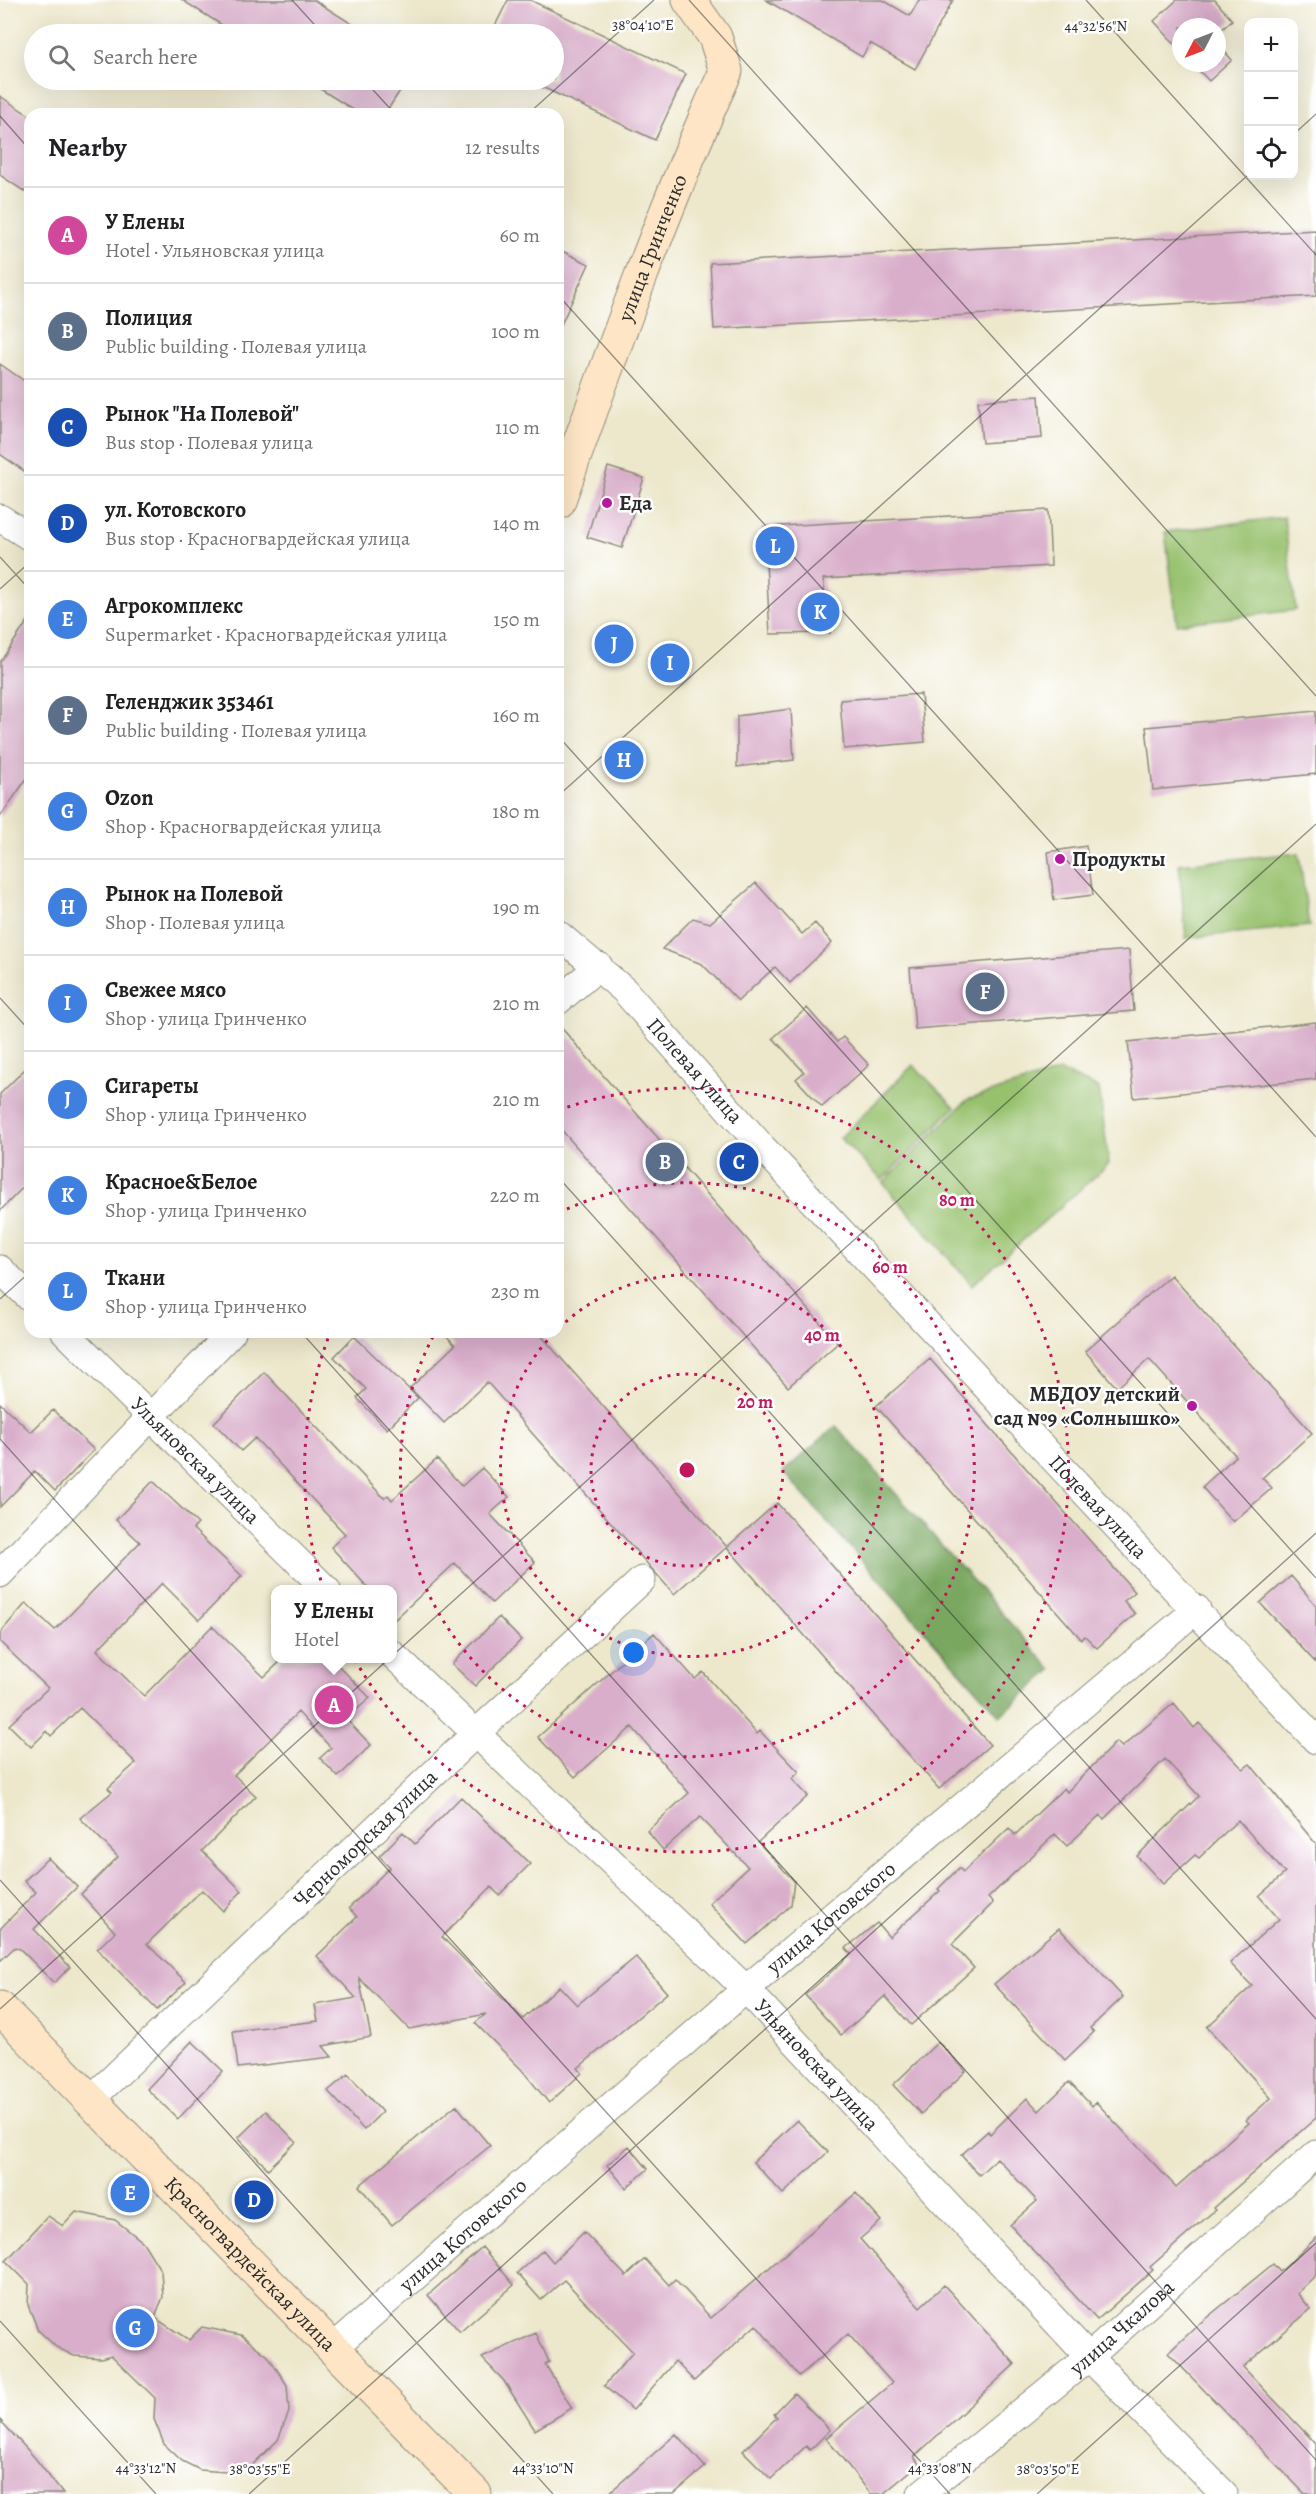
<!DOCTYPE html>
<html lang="en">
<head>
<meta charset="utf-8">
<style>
  body { margin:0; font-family:Alegreya,serif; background:#f2f2f2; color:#202124 }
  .controls { position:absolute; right:18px; top:18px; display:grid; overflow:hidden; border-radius:12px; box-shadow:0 6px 24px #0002 }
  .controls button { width:54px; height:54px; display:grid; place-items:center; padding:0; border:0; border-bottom:2px solid #e0e0e0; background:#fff; color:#202124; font:30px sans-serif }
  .compass { position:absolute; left:1172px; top:18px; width:54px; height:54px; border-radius:50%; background:#fff; box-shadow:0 6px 24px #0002; rotate:228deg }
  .you { position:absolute; left:634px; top:1653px; width:21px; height:21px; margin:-15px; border:4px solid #fff; border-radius:50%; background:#1a73e8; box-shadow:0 0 0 9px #1a73e833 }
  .badge { display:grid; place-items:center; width:39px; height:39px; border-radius:50%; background:#7c3aed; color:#fff; font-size:20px; font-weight:700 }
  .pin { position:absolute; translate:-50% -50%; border:3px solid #fff; box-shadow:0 2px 6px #0006 }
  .popup { position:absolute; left:271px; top:1585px; width:126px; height:78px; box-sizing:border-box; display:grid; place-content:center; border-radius:12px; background:#fff; filter:drop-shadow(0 2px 4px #0005); font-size:20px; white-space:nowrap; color:#757577 }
  .popup b { font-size:22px; color:#202124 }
  .popup::after { content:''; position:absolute; left:50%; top:100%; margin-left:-12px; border:12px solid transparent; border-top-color:#fff }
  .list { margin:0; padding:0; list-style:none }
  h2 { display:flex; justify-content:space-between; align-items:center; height:78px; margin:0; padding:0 24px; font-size:26px }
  h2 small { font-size:20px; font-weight:400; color:#757577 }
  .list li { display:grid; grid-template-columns:39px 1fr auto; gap:18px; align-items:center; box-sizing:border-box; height:96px; padding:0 24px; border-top:2px solid #e0e0e0 }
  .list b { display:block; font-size:22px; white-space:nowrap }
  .list p { margin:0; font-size:20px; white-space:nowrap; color:#757577 }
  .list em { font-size:20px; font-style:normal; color:#757577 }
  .icon { flex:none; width:33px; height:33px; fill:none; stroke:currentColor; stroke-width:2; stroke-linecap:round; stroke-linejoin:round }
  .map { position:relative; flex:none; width:1316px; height:2494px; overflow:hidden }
  .search { position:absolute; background:#fff; box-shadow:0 6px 24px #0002; left:24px; top:24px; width:540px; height:66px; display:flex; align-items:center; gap:15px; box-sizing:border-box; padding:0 21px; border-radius:33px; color:#757577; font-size:22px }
  .panel { position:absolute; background:#fff; box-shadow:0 6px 24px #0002; left:24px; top:108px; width:540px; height:1230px; border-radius:18px }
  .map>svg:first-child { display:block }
  .green { fill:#97c16d; stroke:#61764c; stroke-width:1.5 }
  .forest { fill:#79a760; stroke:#526946; stroke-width:1.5 }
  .building { fill:#d9aeca }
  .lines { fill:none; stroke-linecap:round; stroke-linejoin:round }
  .street-casing { stroke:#8c8a7c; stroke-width:29 }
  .secondary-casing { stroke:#8c8a7c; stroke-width:35 }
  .street { stroke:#fff; stroke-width:27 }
  .secondary { stroke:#fde5c5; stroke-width:33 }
  .ticks { fill:none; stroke:#2b2b2b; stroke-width:1.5; stroke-opacity:0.45 }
  .ring { fill:none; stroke:#c2185b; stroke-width:3; stroke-dasharray:3 6 }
  .poi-dot { fill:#b5179e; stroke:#fff; stroke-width:2 }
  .labels { text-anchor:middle; stroke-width:5; stroke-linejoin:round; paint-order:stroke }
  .street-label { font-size:21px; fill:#2b2b2b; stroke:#fff }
  .poi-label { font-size:21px; font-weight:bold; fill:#2b2b2b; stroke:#fff; text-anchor:start }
  .ticks-label { font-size:15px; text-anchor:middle; fill:#2b2b2b; stroke:#fff; stroke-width:5; stroke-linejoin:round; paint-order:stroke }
  .centre { fill:#c2185b; stroke:#fff; stroke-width:3 }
  .ring-label { font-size:18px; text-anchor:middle; font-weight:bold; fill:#c2185b; stroke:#fff; stroke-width:5; stroke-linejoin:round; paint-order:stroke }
</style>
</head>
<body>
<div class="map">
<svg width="1316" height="2494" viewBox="0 0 1316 2494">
  <rect width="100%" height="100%" fill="#fff"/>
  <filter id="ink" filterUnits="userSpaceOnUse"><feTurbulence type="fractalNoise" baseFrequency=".0167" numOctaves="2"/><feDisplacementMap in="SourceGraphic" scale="12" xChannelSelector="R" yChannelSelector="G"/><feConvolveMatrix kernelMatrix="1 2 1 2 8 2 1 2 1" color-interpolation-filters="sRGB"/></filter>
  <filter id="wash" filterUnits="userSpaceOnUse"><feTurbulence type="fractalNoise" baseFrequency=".008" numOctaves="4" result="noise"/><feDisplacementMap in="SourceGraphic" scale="24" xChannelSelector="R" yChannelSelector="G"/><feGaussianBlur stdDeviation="1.35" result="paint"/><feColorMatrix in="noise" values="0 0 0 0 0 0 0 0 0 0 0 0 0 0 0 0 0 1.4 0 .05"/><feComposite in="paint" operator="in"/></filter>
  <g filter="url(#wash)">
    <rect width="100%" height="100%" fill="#ede8cc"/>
    <path class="green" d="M1284,517L1296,610L1177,624L1165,532Z
      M1299,853L1309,926L1186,938L1179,864Z
      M913,1065L955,1107L882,1180L840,1138Z
      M1060,1071L1099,1088L1109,1164L972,1285L883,1183L967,1100Z"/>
    <path class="forest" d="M836,1426L1052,1670L1000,1716L783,1472Z"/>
    <g id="blocks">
      <path class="building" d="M182,0H314L368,34H236Z
        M508,0H530L686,74L655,140L527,80H554V34H491Z
        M766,0H883L910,16L919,0H953L915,69L870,43L862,57Z
        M1177,0H1215L1232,20L1217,34V27H1181V51L1154,21Z
        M1217,43L1232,60L1209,81L1192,63H1217Z
        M306,80H407L385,114H360Z
        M0,96L30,116V195L0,175Z
        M1316,230V296L714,329L710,263Z
        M558,249L589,264L558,331Z
        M0,364L30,385V475L0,454Z
        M1039,396L1042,438L982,443L978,401Z
        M608,467L644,478L622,548L587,537Z
        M1048,510L1051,566L823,579L830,633L770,634L764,527Z
        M30,618V774L0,817V662Z
        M921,694L925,742L844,749L840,700Z
        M791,709L794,760L737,767V716Z
        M1316,711V774L1153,790L1146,727Z
        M1086,846L1093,895L1054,900L1048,852Z
        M756,883L802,934L815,923L832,943L790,983L775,967L738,1001L702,964L662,949L693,918L710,923Z
        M1129,950L1134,1011L915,1029L910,968Z
        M807,1008L837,1042L843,1037L869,1065L822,1107L796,1079L804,1072L773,1038Z
        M1316,1022V1079L1134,1098L1128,1042Z
        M558,1024L838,1343L788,1387L558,1126Z
        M30,1064V1180L0,1211V1094Z
        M1171,1275L1312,1433L1262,1478L1272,1488L1233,1522L1202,1487L1236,1456L1149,1359L1117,1388L1085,1351Z
        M443,1332H538L727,1547L674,1594L487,1382L444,1423L410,1388L455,1345Z
        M354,1336L418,1398L387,1429L357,1398L366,1389L334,1357Z
        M930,1359L1135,1592L1124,1601L1135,1614L1097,1648L1085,1636L1081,1639L876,1406Z
        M264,1372L384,1498L388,1495L392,1500L437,1459L462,1486L482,1468L509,1497L490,1514L535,1562L492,1603L455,1563L393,1621V1590H370L331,1547L345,1534L255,1438L241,1451L214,1423Z
        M0,1403L31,1432L53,1410L94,1450L55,1491L35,1471L0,1507Z
        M153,1481L198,1524L193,1529L242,1576L199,1620L162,1583L97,1650L144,1696L212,1626L264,1677L283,1659H332L370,1698L346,1719L371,1745L338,1777L320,1758L331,1748L298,1712L234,1775L256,1796L202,1851L242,1891L223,1911L202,1890L147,1944L186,1982L157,2010L97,1949L115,1932L81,1894L118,1857L80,1818L112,1792L108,1788L136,1763L80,1708L51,1736L47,1731L31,1747L9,1725L48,1688L0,1642V1633L26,1603L55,1630L140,1542L116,1520Z
        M777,1503L990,1745L939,1789L727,1547Z
        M1291,1576L1316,1605V1663L1260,1603Z
        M499,1617L521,1640L475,1686L452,1664Z
        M654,1633L695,1679L703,1672L757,1734L760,1731L799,1772L792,1779L808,1796L758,1842L794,1881L791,1905L747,1944L709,1903L748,1867L700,1817L663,1850L647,1831L689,1793L632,1727L575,1777L538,1737Z
        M1174,1703L1194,1728L1199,1723L1243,1769L1250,1764L1316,1844V2118L1213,2208L1215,2210L1150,2267L1153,2270L1097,2320L1010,2225L1037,2201L997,2158L979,2175L961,2155L988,2131L990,2134L1027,2098L1039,2111L1069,2082L1092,2106L1096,2102L1176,2187L1249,2123L1246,2120L1271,2098L1207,2027L1252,1986L1230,1963L1279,1919L1259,1896L1285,1873L1238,1820L1199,1858L1195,1855L1163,1884L1137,1856L1199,1796L1165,1759L1104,1819L1100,1815L1067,1846L1055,1834L988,1898L993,1903L952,1944L974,1968L911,2025L885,1996L841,2035L805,1995L851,1954L846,1948L877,1923L889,1937L940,1891L938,1889L959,1868L963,1872L1009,1828L1015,1835L1064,1788L1067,1792L1116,1742L1122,1747Z
        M461,1797L530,1864L499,1895L491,1887L442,1937L523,2019L559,1986L577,2005L636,1957L667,1993L578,2068L582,2073L549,2103L522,2070L475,2023L486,2014L409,2029L359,1978L371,2037L323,2046L332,2057L238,2068L233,2031L318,2021L315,2005L356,1998L317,1956L357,1917L349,1908L390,1867L379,1856L403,1832L415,1844Z
        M48,1858L77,1887L34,1929L70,1967L54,1983L20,1949L15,1947L0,1961V1929L36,1892L24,1881Z
        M1059,1928L1123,1997L1090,2028L1094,2032L1065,2060L994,1984Z
        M192,2041L223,2071L178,2119L147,2089Z
        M938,2042L966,2071L921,2114L893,2085Z
        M348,2074L382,2112L364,2130L328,2091Z
        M456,2105L490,2146L392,2225L359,2186Z
        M266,2111L296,2142L268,2169L238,2138Z
        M797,2120L828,2152L783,2194L753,2162Z
        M629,2146L648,2169L626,2188L607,2165Z
        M856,2193L881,2221L860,2239L920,2307L944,2285L1015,2364L914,2457L919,2464L883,2494H871L826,2438L892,2383L848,2334L799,2376L756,2325L694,2381L675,2361L633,2410L604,2386L633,2352L564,2280L541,2300L517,2273L543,2250L553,2262L584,2232L626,2276L645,2259L669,2285L675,2279L711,2318Z
        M76,2212L115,2220L143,2242L161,2271L163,2297L155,2318L189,2340L202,2327L241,2335L268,2356L287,2385L289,2412L278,2440L251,2466L226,2472L200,2470L182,2461L164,2444L154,2419L155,2398L111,2355L101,2358L74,2356L56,2347L38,2330L28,2305L29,2284L6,2261L48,2216L63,2226Z
        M1316,2238V2275L1297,2293L1311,2309L1243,2367L1316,2444V2494H1305L1168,2353L1199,2324L1273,2264L1280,2272Z
        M482,2247L514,2285L460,2332L428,2295Z
        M536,2333L549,2362L545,2364L572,2408L535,2430L504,2381L482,2358Z
        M794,2393L830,2430L810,2450L806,2446L771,2479L743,2451L777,2417L774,2414Z
        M0,2420L35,2458L63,2494H0Z
        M676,2434L705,2467L674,2494H608Z"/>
    </g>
  </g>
  <g filter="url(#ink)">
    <use href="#blocks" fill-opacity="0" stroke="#8c8a7c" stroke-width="1.5"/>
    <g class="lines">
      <defs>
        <g id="street">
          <path d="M0,518L30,537"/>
          <path id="s1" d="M558,934L624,990L763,1148L1316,1740"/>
          <path d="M558,1001L599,966"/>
          <path d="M0,1269L30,1298"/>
          <path id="s2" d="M65,1332L327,1590"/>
          <path d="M0,1574L232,1332"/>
          <path id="s3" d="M392,1654L746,1989L1089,2357L1224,2494"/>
          <path id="s4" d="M90,2100L475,1734L642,1580"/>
          <path id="s5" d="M334,2347L746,1989L1197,1609"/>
          <path id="s6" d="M921,2494L1089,2357L1316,2154"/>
        </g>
        <g id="secondary">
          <path id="s7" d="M558,503C610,357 662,212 726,71L715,37L689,0"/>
          <path id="s8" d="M0,2008L475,2494"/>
        </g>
      </defs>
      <use href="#street" class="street-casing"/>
      <use href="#secondary" class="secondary-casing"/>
      <use href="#street" class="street"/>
      <use href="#secondary" class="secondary"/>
    </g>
  </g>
  <path class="ticks" d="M292,0L323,34M689,0L1316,696M1086,0L1316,255M364,80L395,114M528,114L654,0M0,116L30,150M1294,134L1316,114M558,295L1316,1137M0,557L30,590M0,589L30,562M558,736L1316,1578M558,796L1248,175M0,998L30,1031M558,1177L1316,2019M0,1299L30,1272M301,1332L1316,2460M0,1439L950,2494M0,1880L553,2494M0,2009L1316,824M0,2321L156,2494M249,2494L1316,1533M1037,2494L1316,2243"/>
  <g class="ring">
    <circle cx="687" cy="1470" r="96"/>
    <path d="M559 1328A191 191 0 1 1 554 1333"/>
    <path d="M559 1213A287 287 0 1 1 435 1333"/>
    <path d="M559 1110A382 382 0 1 1 330 1333"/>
  </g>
  <g class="poi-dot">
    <circle cx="607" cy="503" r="6"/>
    <circle cx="1060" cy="859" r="6"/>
    <circle cx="1192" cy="1406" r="6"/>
  </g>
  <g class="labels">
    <g class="street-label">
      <text dy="7" stroke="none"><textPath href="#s7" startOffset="272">улица Гринченко</textPath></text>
      <text dy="7" stroke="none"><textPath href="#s1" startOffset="194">Полевая улица</textPath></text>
      <text dy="7" stroke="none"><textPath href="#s2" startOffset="183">Ульяновская улица</textPath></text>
      <text dy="7" stroke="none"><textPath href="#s1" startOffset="788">Полевая улица</textPath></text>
      <text dy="7" stroke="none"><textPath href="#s4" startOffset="380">Черноморская улица</textPath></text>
      <text dy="7" stroke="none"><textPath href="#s5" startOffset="657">улица Котовского</textPath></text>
      <text dy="7" stroke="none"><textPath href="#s3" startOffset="591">Ульяновская улица</textPath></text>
      <text dy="7" stroke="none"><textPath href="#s5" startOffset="171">улица Котовского</textPath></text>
      <text dy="7" stroke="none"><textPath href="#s8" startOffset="358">Красногвардейская улица</textPath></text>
      <text dy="7" stroke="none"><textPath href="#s6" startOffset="261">улица Чкалова</textPath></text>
    </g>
    <g class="poi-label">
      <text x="619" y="510">Еда</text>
      <text x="1072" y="866">Продукты</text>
      <text x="1180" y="1401" text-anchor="end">МБДОУ детский<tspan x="1180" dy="24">сад №9 «Солнышко»</tspan></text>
    </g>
  </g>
  <g class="ticks-label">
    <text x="643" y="30">38°04'10"E</text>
    <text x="1096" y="31">44°32'56"N</text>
    <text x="146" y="2473">44°33'12"N</text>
    <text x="543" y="2473">44°33'10"N</text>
    <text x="940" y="2473">44°33'08"N</text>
    <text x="260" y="2474">38°03'55"E</text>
    <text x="1048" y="2474">38°03'50"E</text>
  </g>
  <circle cx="687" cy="1470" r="9" class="centre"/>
  <g class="ring-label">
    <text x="957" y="1206">80 m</text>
    <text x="890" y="1273">60 m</text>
    <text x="822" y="1341">40 m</text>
    <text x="755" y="1408">20 m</text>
  </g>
</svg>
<div class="controls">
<button>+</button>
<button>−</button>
<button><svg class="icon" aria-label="locate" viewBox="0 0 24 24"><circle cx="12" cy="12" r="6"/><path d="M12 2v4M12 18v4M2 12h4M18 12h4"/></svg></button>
</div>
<svg class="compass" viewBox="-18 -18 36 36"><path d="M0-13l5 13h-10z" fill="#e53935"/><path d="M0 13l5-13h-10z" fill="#757577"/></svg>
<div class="you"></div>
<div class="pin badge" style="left:334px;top:1705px;background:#d1479c">A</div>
<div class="popup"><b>У Елены</b>Hotel</div>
<div class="pin badge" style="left:665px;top:1162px;background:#5c6f8a">B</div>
<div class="pin badge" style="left:739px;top:1162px;background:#1a4fb4">C</div>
<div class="pin badge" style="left:254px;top:2200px;background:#1a4fb4">D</div>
<div class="pin badge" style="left:130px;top:2193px;background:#3f7fe0">E</div>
<div class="pin badge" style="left:985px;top:992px;background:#5c6f8a">F</div>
<div class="pin badge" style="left:135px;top:2328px;background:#3f7fe0">G</div>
<div class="pin badge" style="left:624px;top:760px;background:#3f7fe0">H</div>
<div class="pin badge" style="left:670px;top:663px;background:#3f7fe0">I</div>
<div class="pin badge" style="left:614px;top:644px;background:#3f7fe0">J</div>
<div class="pin badge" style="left:820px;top:612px;background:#3f7fe0">K</div>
<div class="pin badge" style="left:775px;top:546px;background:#3f7fe0">L</div>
<div class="search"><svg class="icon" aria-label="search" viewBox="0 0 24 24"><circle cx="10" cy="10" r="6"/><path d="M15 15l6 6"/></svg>Search here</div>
<section class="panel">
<h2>Nearby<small>12 results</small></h2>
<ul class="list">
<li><span class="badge" style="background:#d1479c">A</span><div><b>У Елены</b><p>Hotel · Ульяновская улица</p></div><em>60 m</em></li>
<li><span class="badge" style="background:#5c6f8a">B</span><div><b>Полиция</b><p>Public building · Полевая улица</p></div><em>100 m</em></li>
<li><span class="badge" style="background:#1a4fb4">C</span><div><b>Рынок &quot;На Полевой&quot;</b><p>Bus stop · Полевая улица</p></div><em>110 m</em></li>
<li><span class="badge" style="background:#1a4fb4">D</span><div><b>ул. Котовского</b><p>Bus stop · Красногвардейская улица</p></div><em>140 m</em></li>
<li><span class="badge" style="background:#3f7fe0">E</span><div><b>Агрокомплекс</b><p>Supermarket · Красногвардейская улица</p></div><em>150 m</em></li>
<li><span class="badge" style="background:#5c6f8a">F</span><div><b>Геленджик 353461</b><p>Public building · Полевая улица</p></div><em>160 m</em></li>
<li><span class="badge" style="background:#3f7fe0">G</span><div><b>Ozon</b><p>Shop · Красногвардейская улица</p></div><em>180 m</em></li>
<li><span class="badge" style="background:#3f7fe0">H</span><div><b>Рынок на Полевой</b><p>Shop · Полевая улица</p></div><em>190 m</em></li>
<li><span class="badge" style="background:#3f7fe0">I</span><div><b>Свежее мясо</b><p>Shop · улица Гринченко</p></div><em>210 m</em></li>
<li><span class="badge" style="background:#3f7fe0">J</span><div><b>Сигареты</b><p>Shop · улица Гринченко</p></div><em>210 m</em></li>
<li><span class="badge" style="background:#3f7fe0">K</span><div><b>Красное&amp;Белое</b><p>Shop · улица Гринченко</p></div><em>220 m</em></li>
<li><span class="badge" style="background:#3f7fe0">L</span><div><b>Ткани</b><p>Shop · улица Гринченко</p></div><em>230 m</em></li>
</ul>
</section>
</div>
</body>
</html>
